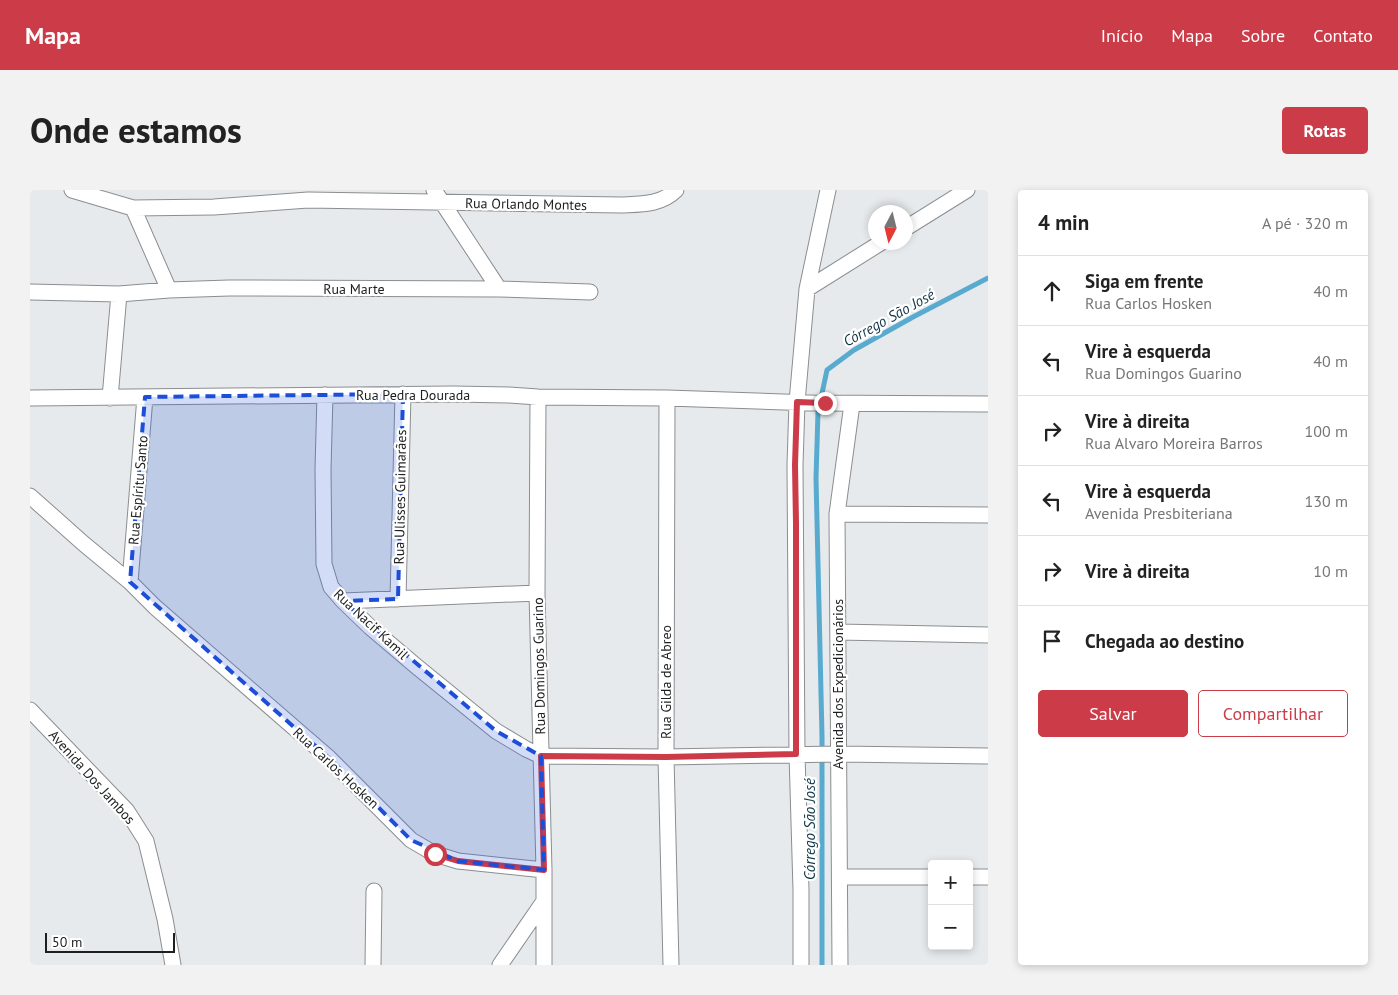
<!DOCTYPE html>
<html lang="pt">
<head>
<meta charset="utf-8">
<style>
  body { margin:0; font-family:"PT Sans",sans-serif; background:#f2f2f2; color:#222 }
  .controls { position:absolute; right:15px; bottom:15px; display:grid; overflow:hidden; border-radius:5px; box-shadow:0 2px 8px #0003 }
  .controls button { width:45px; height:45px; display:grid; place-items:center; padding:0; border:0; border-bottom:1px solid #e0e0e0; background:#fff; color:#222; font:25px sans-serif }
  .compass { position:absolute; left:838px; top:15px; width:45px; height:45px; border-radius:50%; background:#fff; box-shadow:0 2px 8px #0003; rotate:187deg }
  .scale { position:absolute; left:15px; bottom:12px; width:130px; box-sizing:border-box; padding-left:5px; border:2px solid #1d1e1f; border-top:0; font-size:14px; line-height:18px; white-space:nowrap; color:#1d1e1f; -webkit-text-stroke:4px #fff; paint-order:stroke }
  .stop { position:absolute; width:15px; height:15px; margin:-11px; border:4px solid #cb3b48; border-radius:50%; background:#fff }
  .stop.end { background:#cb3b48; border-color:#fff; box-shadow:0 1px 5px #0008 }
  .list { margin:0; padding:0; list-style:none }
  h2 { display:flex; justify-content:space-between; align-items:center; height:65px; margin:0; padding:0 20px; font-size:21px }
  h2 small { font-size:16px; font-weight:400; color:#767676 }
  .list li { display:grid; grid-template-columns:32px 1fr auto; gap:15px; align-items:center; box-sizing:border-box; height:70px; padding:0 20px; border-top:1px solid #e0e0e0 }
  .list b { display:block; font-size:19px; white-space:nowrap }
  .list p { margin:0; font-size:16px; white-space:nowrap; color:#767676 }
  .list em { font-size:16px; font-style:normal; color:#767676 }
  .actions { display:flex; gap:10px; padding:15px 20px }
  .actions a { flex:1; padding:11px 0; border:1px solid #cb3b48; border-radius:5px; text-align:center; font-size:18px; color:#cb3b48 }
  .actions .main { background:#cb3b48; color:#fff }
  .icon { flex:none; width:28px; height:28px; fill:none; stroke:currentColor; stroke-width:2; stroke-linecap:round; stroke-linejoin:round }
  .map { position:relative; flex:none; width:958px; height:775px; overflow:hidden; border-radius:5px }
  header { display:flex; align-items:center; gap:30px; box-sizing:border-box; height:70px; padding:0 25px; background:#cb3b48; color:#fff }
  header strong { font-size:24px }
  nav { display:flex; gap:28px; margin-inline-start:auto; font-size:18px }
  .intro { display:flex; align-items:center; justify-content:space-between; box-sizing:border-box; height:120px; padding:0 30px }
  h1 { margin:0; font-size:35px }
  .button { padding:12px 22px; border-radius:5px; background:#cb3b48; color:#fff; font-size:18px; font-weight:700 }
  main { display:flex; gap:30px; padding:0 30px }
  aside { flex:1; background:#fff; border-radius:5px; box-shadow:0 2px 8px #0003 }
  .map>svg:first-child { display:block }
  .lines { fill:none; stroke-linecap:round; stroke-linejoin:round }
  .stream { stroke:#59aacf; stroke-width:5 }
  .street-casing { stroke:#8b8e90; stroke-width:17 }
  .street { stroke:#fff; stroke-width:15 }
  .route { stroke:#cb3b48; stroke-width:6 }
  .marked { fill:#1d4ed8; fill-opacity:0.2; stroke:#1d4ed8; stroke-width:4; stroke-dasharray:10 6; stroke-linejoin:round }
  .labels { text-anchor:middle; stroke-width:4.5; stroke-linejoin:round; paint-order:stroke }
  .street-label { font-size:14px; fill:#1d1e1f; stroke:#fff }
  .water-label { font-size:15px; font-style:italic; fill:#133848; stroke:#fff }
</style>
</head>
<body>
<header>
<strong>Mapa</strong>
<nav><a>Início</a><a>Mapa</a><a>Sobre</a><a>Contato</a></nav>
</header>
<div class="intro"><h1>Onde estamos</h1><a class="button">Rotas</a></div>
<main>
<div class="map">
<svg width="958" height="775" viewBox="0 0 958 775">
  <rect width="100%" height="100%" fill="#e6eaec"/>
  <g class="lines">
    <path class="stream" d="M792,775V546L786,288L788,222L797,180L824,160L883,127L958,88"/>
    <defs>
      <path id="street" d="M42,0L103,18L184,17L278,10L591,15C611,14 631,15 646,0
        M404,0L469,99
        M103,18L139,100
        M876,38L937,0
        M777,99L852,52
        M0,102L89,104L139,100L199,98L469,99L560,102
        M295,205L293,279L294,374L301,397L313,411L340,437L386,476L466,541L496,559L511,566L636,567L809,564L958,566
        M508,207L507,403L514,680V775
        M0,208L423,204L479,205L508,207L637,208L783,213L958,214
        M80,208L89,104
        M637,208L636,567L641,775
        M0,306L54,354L100,392L125,417L299,568L381,650L405,664L428,671L514,680
        M807,324L958,325
        M100,392L115,207
        M368,409L373,204
        M313,411L507,403
        M808,442L958,445
        M0,520L97,621L116,651L135,729L143,775
        M810,687H902
        M939,687H958
        M343,775L344,701
        M470,775L514,711
        M771,775V700L767,564L765,275L767,212L777,99L798,0
        M810,775L807,324L822,214"/>
    </defs>
    <use href="#street" class="street-casing"/>
    <use href="#street" class="street"/>
  </g>
  <g class="lines">
    <path class="route" d="M405,664L428,671L514,680L511,566L636,567L766,564V333L765,275L767,212L795,213"/>
  </g>
  <path class="marked" d="M373,204L368,409L313,411L466,541L511,566L514,680L428,671L381,650L299,568L100,392L115,207Z"/>
  <g class="labels">
    <g class="street-label">
      <text transform="translate(496 14) rotate(1)" y="5">Rua Orlando Montes</text>
      <text x="324" y="104">Rua Marte</text>
      <text x="383" y="210">Rua Pedra Dourada</text>
      <text transform="translate(108 300) rotate(-85)" y="5">Rua Espíritu Santo</text>
      <text transform="translate(370 307) rotate(-89)" y="5">Rua Ulisses Guimarães</text>
      <text transform="translate(341 434) rotate(43)" y="5">Rua Nacif Kamil</text>
      <text transform="translate(509 476) rotate(-91)" y="5">Rua Domingos Guarino</text>
      <text transform="translate(636 492) rotate(-90)" y="5">Rua Gilda de Abreo</text>
      <text transform="translate(808 494) rotate(-90)" y="5">Avenida dos Expedicionários</text>
      <text transform="translate(306 578) rotate(43)" y="5">Rua Carlos Hosken</text>
      <text transform="translate(62 587) rotate(48)" y="5">Avenida Dos Jambos</text>
    </g>
    <g class="water-label">
      <text transform="translate(859 128) rotate(-29)" y="5">Córrego São José</text>
      <text transform="translate(780 639) rotate(-90)" y="5">Córrego São José</text>
    </g>
  </g>
</svg>
<div class="controls">
<button>+</button>
<button>−</button>
</div>
<svg class="compass" viewBox="-18 -18 36 36"><path d="M0-13l5 13h-10z" fill="#e53935"/><path d="M0 13l5-13h-10z" fill="#767676"/></svg>
<div class="scale">50 m</div>
<div class="stop" style="left:405px;top:664px"></div>
<div class="stop end" style="left:795px;top:213px"></div>
</div>
<aside>
<h2>4 min<small>A pé · 320 m</small></h2>
<ul class="list">
<li><svg class="icon" aria-label="ahead" viewBox="0 0 24 24"><path d="M12 20V5M6 11l6-6 6 6"/></svg><div><b>Siga em frente</b><p>Rua Carlos Hosken</p></div><em>40 m</em></li>
<li><svg class="icon" aria-label="left" viewBox="0 0 24 24"><path d="M17 20v-9H6M10 6l-5 5 5 5"/></svg><div><b>Vire à esquerda</b><p>Rua Domingos Guarino</p></div><em>40 m</em></li>
<li><svg class="icon" aria-label="right" viewBox="0 0 24 24"><path d="M7 20v-9h11M14 6l5 5-5 5"/></svg><div><b>Vire à direita</b><p>Rua Alvaro Moreira Barros</p></div><em>100 m</em></li>
<li><svg class="icon" aria-label="left" viewBox="0 0 24 24"><path d="M17 20v-9H6M10 6l-5 5 5 5"/></svg><div><b>Vire à esquerda</b><p>Avenida Presbiteriana</p></div><em>130 m</em></li>
<li><svg class="icon" aria-label="right" viewBox="0 0 24 24"><path d="M7 20v-9h11M14 6l5 5-5 5"/></svg><div><b>Vire à direita</b></div><em>10 m</em></li>
<li><svg class="icon" aria-label="arrive" viewBox="0 0 24 24"><path d="M6 21V4h12l-3 4 3 4H6"/></svg><div><b>Chegada ao destino</b></div></li>
</ul>
<div class="actions"><a class="main">Salvar</a><a>Compartilhar</a></div>
</aside>
</main>
</body>
</html>
